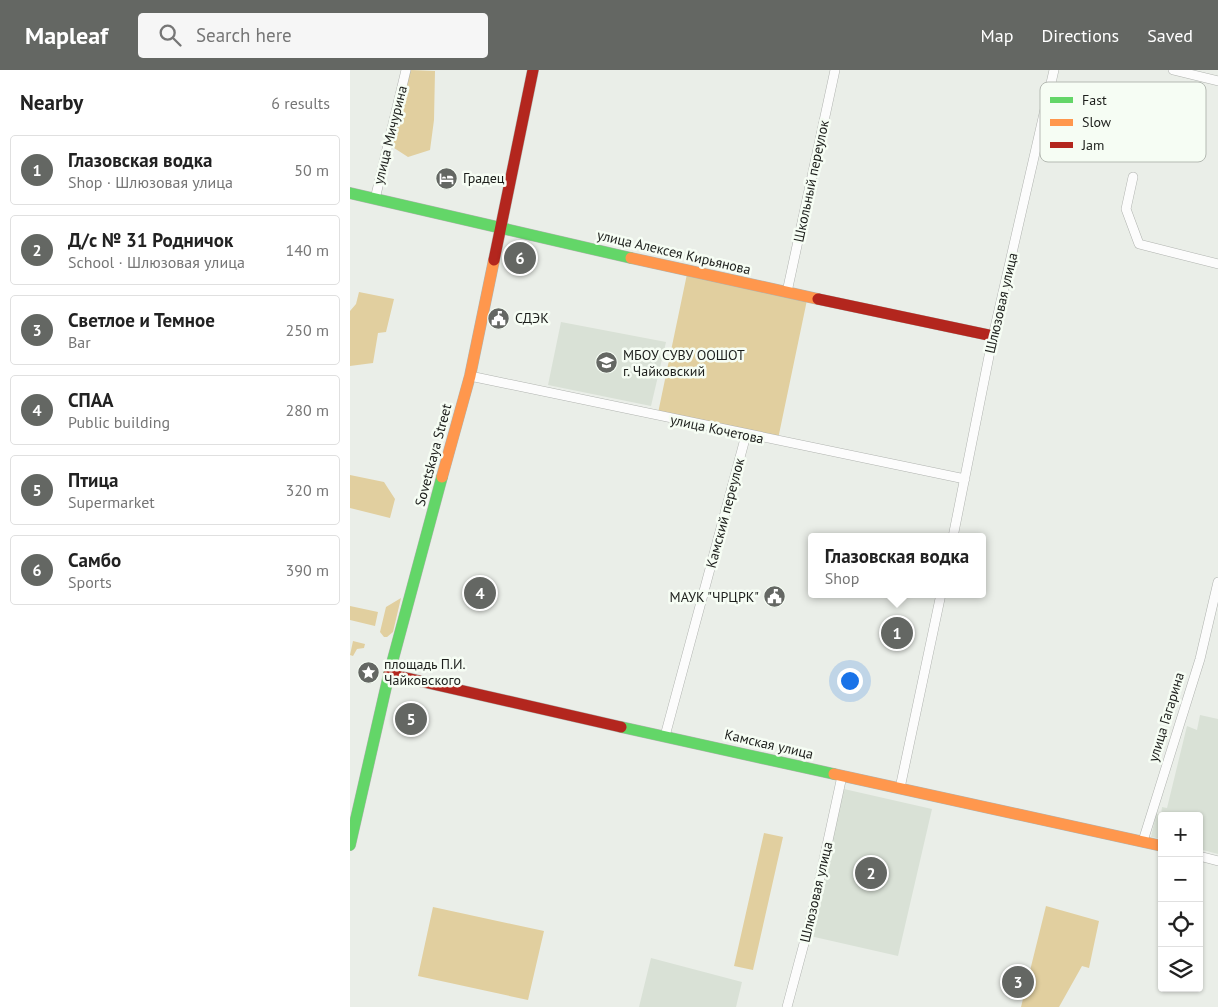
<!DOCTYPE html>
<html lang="en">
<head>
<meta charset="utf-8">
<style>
  body { margin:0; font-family:"PT Sans",sans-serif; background:#f6f6f6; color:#222 }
  .controls { position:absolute; right:15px; bottom:15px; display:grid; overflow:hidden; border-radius:5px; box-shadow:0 1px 4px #0004 }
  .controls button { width:45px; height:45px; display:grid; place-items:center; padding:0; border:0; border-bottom:1px solid #e0e0e0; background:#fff; color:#222; font:25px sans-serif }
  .you { position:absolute; left:499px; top:610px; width:18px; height:18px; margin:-12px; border:4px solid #fff; border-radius:50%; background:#1a73e8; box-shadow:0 0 0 8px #1a73e833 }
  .badge { display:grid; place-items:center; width:32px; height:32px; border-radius:50%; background:#646763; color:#fff; font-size:16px; font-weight:700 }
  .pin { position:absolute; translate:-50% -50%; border:2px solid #fff; box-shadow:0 1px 5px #0006 }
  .popup { position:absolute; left:458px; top:463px; width:178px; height:65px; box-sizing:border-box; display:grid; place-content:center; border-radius:5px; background:#fff; filter:drop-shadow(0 1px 4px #0005); font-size:16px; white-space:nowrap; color:#767676 }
  .popup b { font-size:19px; color:#222 }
  .popup::after { content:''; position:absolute; left:50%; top:100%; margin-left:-10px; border:10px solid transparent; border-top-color:#fff }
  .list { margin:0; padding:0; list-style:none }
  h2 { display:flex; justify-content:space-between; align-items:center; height:65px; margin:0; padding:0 20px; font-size:21px }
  h2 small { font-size:16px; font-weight:400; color:#767676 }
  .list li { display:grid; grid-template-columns:32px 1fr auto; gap:15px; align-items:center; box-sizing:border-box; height:70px; margin:0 10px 10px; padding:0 10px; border:1px solid #e0e0e0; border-radius:5px }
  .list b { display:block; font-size:19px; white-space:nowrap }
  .list p { margin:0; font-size:16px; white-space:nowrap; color:#767676 }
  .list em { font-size:16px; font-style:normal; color:#767676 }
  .icon { flex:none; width:28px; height:28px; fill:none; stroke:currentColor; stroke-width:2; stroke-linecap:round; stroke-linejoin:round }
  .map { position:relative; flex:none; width:868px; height:937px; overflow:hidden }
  header { display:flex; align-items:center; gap:30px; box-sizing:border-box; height:70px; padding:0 25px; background:#646763; color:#fff }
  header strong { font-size:24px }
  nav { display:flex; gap:28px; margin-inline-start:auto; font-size:18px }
  .search { width:350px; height:45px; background:#f6f6f6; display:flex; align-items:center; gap:12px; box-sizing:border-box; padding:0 18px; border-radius:5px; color:#767676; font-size:19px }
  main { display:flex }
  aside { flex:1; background:#fff }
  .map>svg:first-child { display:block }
  .built { fill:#d9e1d6 }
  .green { fill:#e1cf9f }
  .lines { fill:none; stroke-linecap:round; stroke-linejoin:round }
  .street-casing { stroke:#b0b3af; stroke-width:10 }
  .fast-casing { stroke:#b0b3af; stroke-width:12 }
  .slow-casing { stroke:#b0b3af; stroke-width:12 }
  .jam-casing { stroke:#b0b3af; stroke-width:12 }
  .street { stroke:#fcfcfc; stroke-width:9 }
  .fast { stroke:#63d668; stroke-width:11 }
  .slow { stroke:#ff974d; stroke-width:11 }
  .jam { stroke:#b3261e; stroke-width:11 }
  .labels { text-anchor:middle; stroke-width:5; stroke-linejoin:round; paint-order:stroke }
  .street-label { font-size:14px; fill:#1c1e1b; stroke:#f6fdf4 }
  .poi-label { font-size:14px; fill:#1c1e1b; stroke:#f6fdf4; text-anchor:start }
  .key { fill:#f6fdf4; stroke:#b5bab3; stroke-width:1 }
  .key-label { font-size:14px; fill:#1c1e1b }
</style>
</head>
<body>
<header>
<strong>Mapleaf</strong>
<div class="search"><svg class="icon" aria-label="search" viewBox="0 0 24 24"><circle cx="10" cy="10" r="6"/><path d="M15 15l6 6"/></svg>Search here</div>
<nav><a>Map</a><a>Directions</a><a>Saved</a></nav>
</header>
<main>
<aside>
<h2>Nearby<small>6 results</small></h2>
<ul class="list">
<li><span class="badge">1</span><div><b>Глазовская водка</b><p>Shop · Шлюзовая улица</p></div><em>50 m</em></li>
<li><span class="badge">2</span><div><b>Д/с № 31 Родничок</b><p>School · Шлюзовая улица</p></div><em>140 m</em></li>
<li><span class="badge">3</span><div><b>Светлое и Темное</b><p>Bar</p></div><em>250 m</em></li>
<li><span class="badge">4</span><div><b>СПАА</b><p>Public building</p></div><em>280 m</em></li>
<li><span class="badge">5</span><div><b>Птица</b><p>Supermarket</p></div><em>320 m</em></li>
<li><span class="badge">6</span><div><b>Самбо</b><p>Sports</p></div><em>390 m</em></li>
</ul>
</aside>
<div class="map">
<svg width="868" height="937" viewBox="0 0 868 937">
  <rect width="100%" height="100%" fill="#eaeee8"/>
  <path class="built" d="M211,252L316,272L301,336L198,315Z
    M850,645L868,649V784L849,779V746H812V769L801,767L806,744L811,745L812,737L817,738L837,656L847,660Z
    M494,719L582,739L548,886L460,866Z
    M301,888L392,912L386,937H289Z"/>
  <path class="green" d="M60,0L85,1L84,50L80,80L58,87L41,76Z
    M337,204L457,230L428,369L308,343Z
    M9,222L44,229L36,262L28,263L23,293L0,296V241L6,234Z
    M0,405L34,412L45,429L40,448L0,438Z
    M51,528L43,562L37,567H34L30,562L36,537Z
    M0,536L28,542L25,556L0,550Z
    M3,571L15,574L14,578L7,579L3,586L0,585Z
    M414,763L433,767L403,900L384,896Z
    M696,836L749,851L739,898L732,896L709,937H671Z
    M83,837L194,861L178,930L68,906Z"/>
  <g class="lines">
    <defs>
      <path id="street" d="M823,0L868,11
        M783,107L776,139L789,174L868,194
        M25,129L56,0
        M437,222L485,0
        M120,306L615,409
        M603,467L643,266L704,0
        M315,666L396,365
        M550,718L591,524
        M793,771L850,589L868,512
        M849,786L868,791
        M437,937L463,840L492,706"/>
      <path id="fast" d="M0,123L281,188
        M271,657L484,704
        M0,775L39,604L92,407"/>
      <path id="slow" d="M281,188L468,229
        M92,407L120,306L144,190
        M484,704L812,776"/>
      <path id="jam" d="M144,190L183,0
        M468,229L643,266
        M39,604L271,657"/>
    </defs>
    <use href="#street" class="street-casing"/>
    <use href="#fast" class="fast-casing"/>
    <use href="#slow" class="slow-casing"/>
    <use href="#jam" class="jam-casing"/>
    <use href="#street" class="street"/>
    <use href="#fast" class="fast"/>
    <use href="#slow" class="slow"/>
    <use href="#jam" class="jam"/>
  </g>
  <defs>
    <symbol id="hotel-disc" viewBox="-11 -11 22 22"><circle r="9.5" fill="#646763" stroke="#f6fdf4"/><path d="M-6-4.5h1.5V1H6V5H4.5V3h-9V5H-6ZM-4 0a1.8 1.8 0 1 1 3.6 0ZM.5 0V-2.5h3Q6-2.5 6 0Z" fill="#fff"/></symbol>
    <symbol id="civic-disc" viewBox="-11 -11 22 22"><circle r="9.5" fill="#646763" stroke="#f6fdf4"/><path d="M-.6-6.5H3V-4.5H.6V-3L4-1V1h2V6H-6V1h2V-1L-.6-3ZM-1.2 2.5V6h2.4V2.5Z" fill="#fff"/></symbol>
    <symbol id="school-disc" viewBox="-11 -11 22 22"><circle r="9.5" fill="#646763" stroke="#f6fdf4"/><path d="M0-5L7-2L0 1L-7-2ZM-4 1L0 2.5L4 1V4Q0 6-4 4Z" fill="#fff"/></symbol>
    <symbol id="sight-disc" viewBox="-11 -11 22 22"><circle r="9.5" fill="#646763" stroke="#f6fdf4"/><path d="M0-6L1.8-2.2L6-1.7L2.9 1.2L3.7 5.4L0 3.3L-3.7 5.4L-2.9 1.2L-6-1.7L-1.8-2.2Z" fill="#fff"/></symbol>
  </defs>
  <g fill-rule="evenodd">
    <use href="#hotel-disc" x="84" y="96" width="25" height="25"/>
    <use href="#civic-disc" x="136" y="236" width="25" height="25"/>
    <use href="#school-disc" x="244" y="280" width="25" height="25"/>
    <use href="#civic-disc" x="412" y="514" width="25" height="25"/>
    <use href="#sight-disc" x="6" y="590" width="25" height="25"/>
  </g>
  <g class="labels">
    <g class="street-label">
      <text transform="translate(40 65) rotate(-76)" y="5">улица Мичурина</text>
      <text transform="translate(461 111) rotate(-78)" y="5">Школьный переулок</text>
      <text transform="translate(324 182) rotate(13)" y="5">улица Алексея Кирьянова</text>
      <text transform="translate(651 233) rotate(-77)" y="5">Шлюзовая улица</text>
      <text transform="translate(367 359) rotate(12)" y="5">улица Кочетова</text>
      <text transform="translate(83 385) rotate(-75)" y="5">Sovetskaya Street</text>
      <text transform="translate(375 443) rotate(-75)" y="5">Камский переулок</text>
      <text transform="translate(816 647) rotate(-73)" y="5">улица Гагарина</text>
      <text transform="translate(419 674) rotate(13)" y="5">Камская улица</text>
      <text transform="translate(466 822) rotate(-77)" y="5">Шлюзовая улица</text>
    </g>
    <g class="poi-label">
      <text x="113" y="113">Градец</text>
      <text x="165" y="253">СДЭК</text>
      <text x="273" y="290">МБОУ СУВУ ООШОТ<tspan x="273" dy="16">г. Чайковский</tspan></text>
      <text x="409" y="532" text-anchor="end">МАУК "ЧРЦРК"</text>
      <text x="34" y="599">площадь П.И.<tspan x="34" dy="16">Чайковского</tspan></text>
    </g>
  </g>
  <rect x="690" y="12" width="166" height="80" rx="8" class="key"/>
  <rect x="700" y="27" width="23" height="6" fill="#63d668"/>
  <rect x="700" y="49" width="23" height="7" fill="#ff974d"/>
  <rect x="700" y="72" width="23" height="6" fill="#b3261e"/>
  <g class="key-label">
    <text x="732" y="35">Fast</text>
    <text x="732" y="57">Slow</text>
    <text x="732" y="80">Jam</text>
  </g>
</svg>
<div class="controls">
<button>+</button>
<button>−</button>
<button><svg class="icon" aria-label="locate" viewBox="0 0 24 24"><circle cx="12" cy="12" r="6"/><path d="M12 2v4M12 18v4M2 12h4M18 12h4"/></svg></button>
<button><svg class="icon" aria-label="layers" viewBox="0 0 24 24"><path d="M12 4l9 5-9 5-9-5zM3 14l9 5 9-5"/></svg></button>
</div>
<div class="you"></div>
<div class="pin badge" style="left:547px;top:563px">1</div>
<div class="popup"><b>Глазовская водка</b>Shop</div>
<div class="pin badge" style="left:521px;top:803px">2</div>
<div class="pin badge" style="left:668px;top:912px">3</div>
<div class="pin badge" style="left:130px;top:523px">4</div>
<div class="pin badge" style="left:61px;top:649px">5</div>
<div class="pin badge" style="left:170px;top:188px">6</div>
</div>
</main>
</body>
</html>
